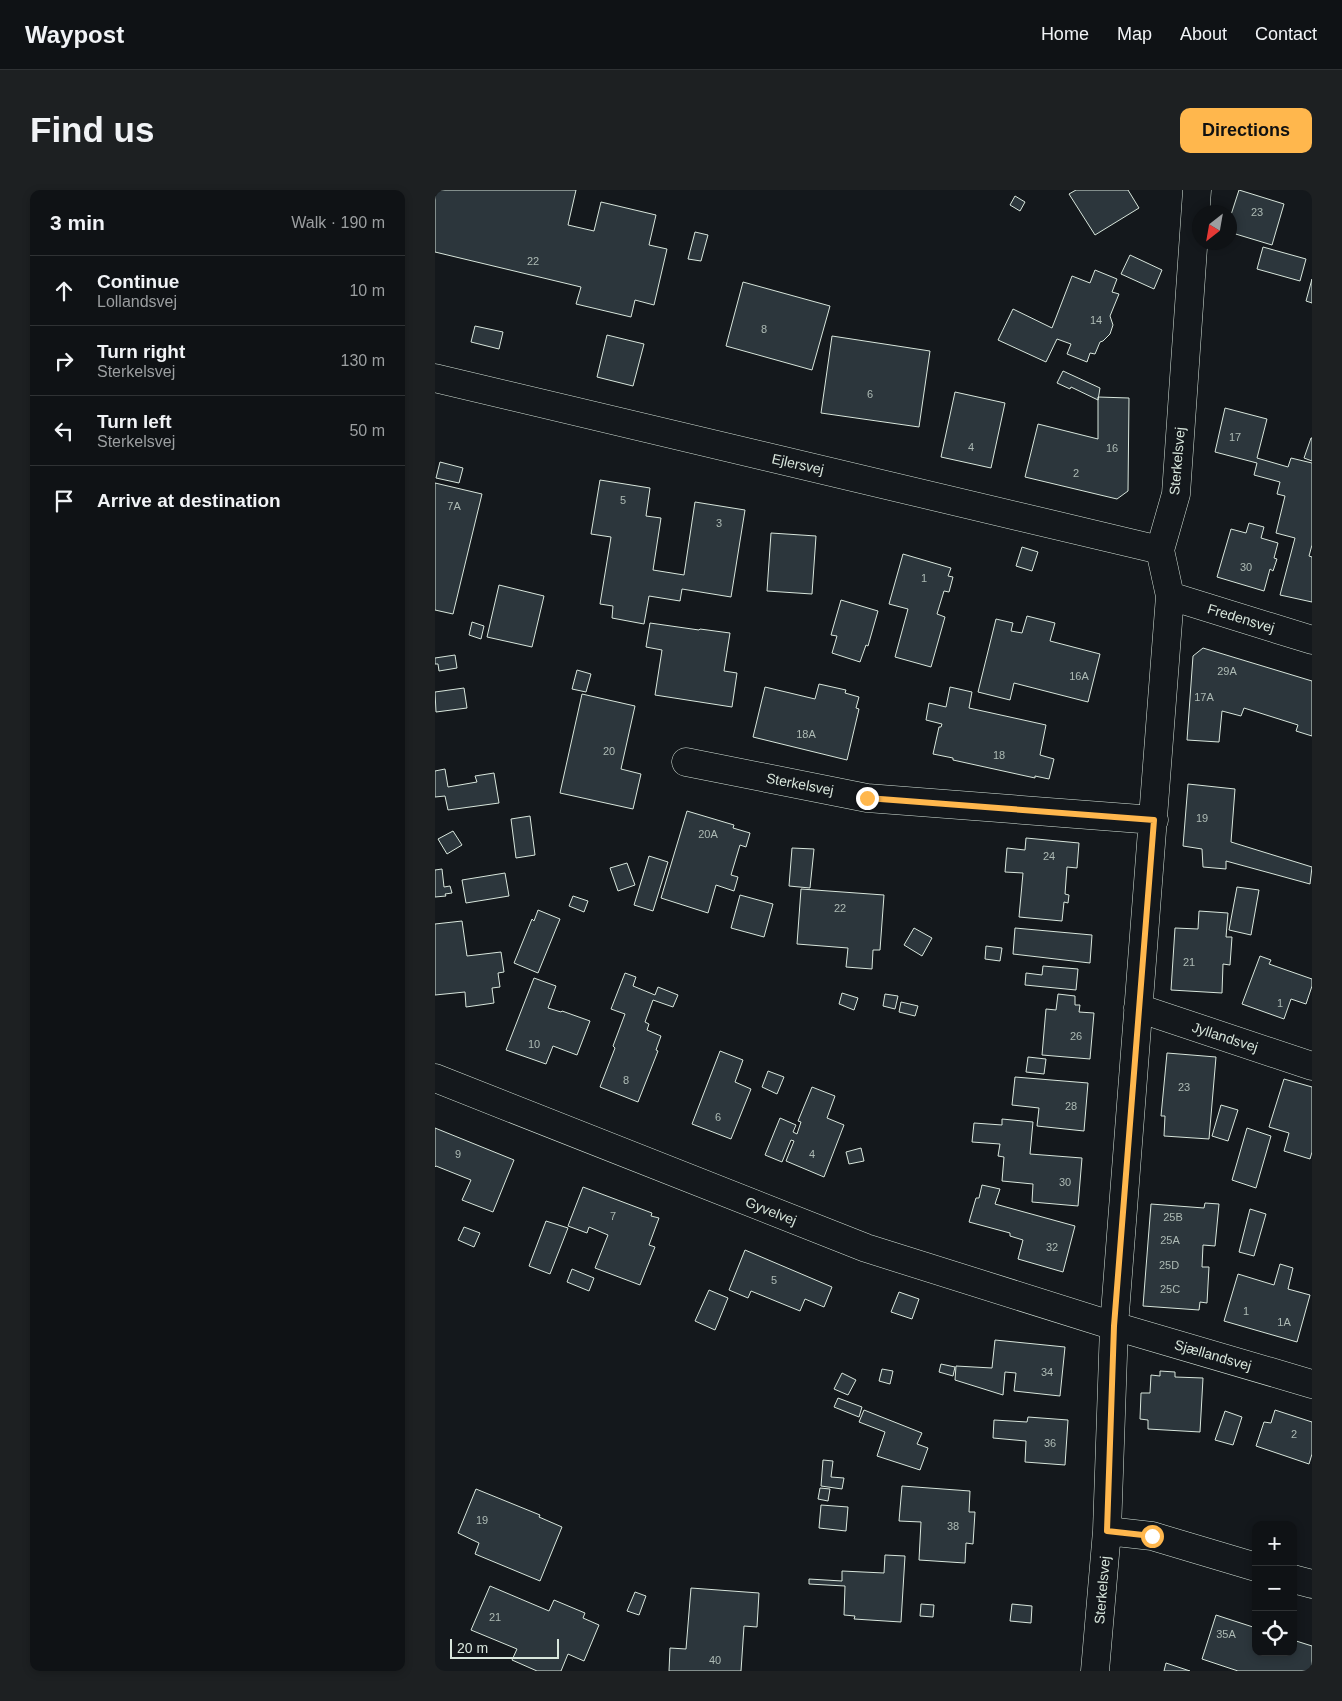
<!DOCTYPE html>
<html lang="en">
<head>
<meta charset="utf-8">
<style>
  body { margin:0; font-family:Arial,sans-serif; background:#1d2022; color:#f1f3f6 }
  .controls { position:absolute; right:15px; bottom:15px; display:grid; overflow:hidden; border-radius:10px; box-shadow:0 2px 8px #0003 }
  .controls button { width:45px; height:45px; display:grid; place-items:center; padding:0; border:0; border-bottom:1px solid #2f3234; background:#0f1215; color:#f1f3f6; font:25px sans-serif }
  .compass { position:absolute; left:757px; top:15px; width:45px; height:45px; border-radius:50%; background:#0f1215; box-shadow:0 2px 8px #0003; rotate:211deg }
  .scale { position:absolute; left:15px; bottom:12px; width:109px; box-sizing:border-box; padding-left:5px; border:2px solid #d8e6dc; border-top:0; font-size:14px; line-height:18px; white-space:nowrap; color:#d8e6dc; -webkit-text-stroke:4px #14181c; paint-order:stroke }
  .stop { position:absolute; width:15px; height:15px; margin:-11px; border:4px solid #ffb74d; border-radius:50%; background:#fff }
  .stop.end { background:#ffb74d; border-color:#fff; box-shadow:0 1px 5px #0008 }
  .list { margin:0; padding:0; list-style:none }
  h2 { display:flex; justify-content:space-between; align-items:center; height:65px; margin:0; padding:0 20px; font-size:21px }
  h2 small { font-size:16px; font-weight:400; color:#9b9ea0 }
  .list li { display:grid; grid-template-columns:32px 1fr auto; gap:15px; align-items:center; box-sizing:border-box; height:70px; padding:0 20px; border-top:1px solid #2f3234 }
  .list b { display:block; font-size:19px; white-space:nowrap }
  .list p { margin:0; font-size:16px; white-space:nowrap; color:#9b9ea0 }
  .list em { font-size:16px; font-style:normal; color:#9b9ea0 }
  .icon { flex:none; width:28px; height:28px; fill:none; stroke:currentColor; stroke-width:2; stroke-linecap:round; stroke-linejoin:round }
  .map { position:relative; flex:none; width:877px; height:1481px; overflow:hidden; border-radius:10px }
  header { display:flex; align-items:center; gap:30px; box-sizing:border-box; height:70px; padding:0 25px; background:#0f1215; border-bottom:1px solid #2f3234 }
  header strong { font-size:24px }
  nav { display:flex; gap:28px; margin-inline-start:auto; font-size:18px }
  .intro { display:flex; align-items:center; justify-content:space-between; box-sizing:border-box; height:120px; padding:0 30px }
  h1 { margin:0; font-size:35px }
  .button { padding:12px 22px; border-radius:10px; background:#ffb74d; color:#111; font-size:18px; font-weight:700 }
  main { display:flex; gap:30px; padding:0 30px }
  aside { flex:1; background:#0f1215; border-radius:10px; box-shadow:0 2px 8px #0003 }
  .map>svg:first-child { display:block }
  .building { fill:#2c363c; stroke:#d8e6dc }
  .lines { fill:none; stroke-linecap:round; stroke-linejoin:round }
  .minor-casing { stroke:#d8e6dc; stroke-width:29 }
  .minor { stroke:#14181c; stroke-width:28 }
  .route { stroke:#ffb74d; stroke-width:6 }
  .labels { text-anchor:middle; stroke-width:4; stroke-linejoin:round; paint-order:stroke }
  .number-label { font-size:11px; fill:#adbab4 }
  .street-label { font-size:14px; fill:#d8e6dc; stroke:#14181c }
</style>
</head>
<body>
<header>
<strong>Waypost</strong>
<nav><a>Home</a><a>Map</a><a>About</a><a>Contact</a></nav>
</header>
<div class="intro"><h1>Find us</h1><a class="button">Directions</a></div>
<main>
<aside>
<h2>3 min<small>Walk · 190 m</small></h2>
<ul class="list">
<li><svg class="icon" aria-label="ahead" viewBox="0 0 24 24"><path d="M12 20V5M6 11l6-6 6 6"/></svg><div><b>Continue</b><p>Lollandsvej</p></div><em>10 m</em></li>
<li><svg class="icon" aria-label="right" viewBox="0 0 24 24"><path d="M7 20v-9h11M14 6l5 5-5 5"/></svg><div><b>Turn right</b><p>Sterkelsvej</p></div><em>130 m</em></li>
<li><svg class="icon" aria-label="left" viewBox="0 0 24 24"><path d="M17 20v-9H6M10 6l-5 5 5 5"/></svg><div><b>Turn left</b><p>Sterkelsvej</p></div><em>50 m</em></li>
<li><svg class="icon" aria-label="arrive" viewBox="0 0 24 24"><path d="M6 21V4h12l-3 4 3 4H6"/></svg><div><b>Arrive at destination</b></div></li>
</ul>
</aside>
<div class="map">
<svg width="877" height="1481" viewBox="0 0 877 1481">
  <rect width="100%" height="100%" fill="#14181c"/>
  <path class="building" d="M0,0H141L133,35L159,41L166,12L221,25L214,55L232,59L219,115L200,110L196,127L141,114L146,97L0,62Z
    M641,0H693L704,18L660,45L634,4Z
    M804,0L849,14L837,55L794,42V31Z
    M580,6L590,12L585,21L575,15Z
    M260,42L273,45L266,71L253,69Z
    M828,57L871,69L865,91L822,79Z
    M695,65L727,80L719,99L686,84Z
    M660,80L682,89L677,102L684,104L675,126L678,135L675,144L668,151L665,152L660,164L655,163L652,172L632,164L636,154L622,149L611,172L563,150L578,119L617,138L637,86L655,93Z
    M877,89V113L871,111Z
    M308,92L395,116L377,180L291,156Z
    M40,136L68,142L64,159L36,152Z
    M172,145L209,154L198,196L162,187Z
    M397,146L495,161L484,237L386,223Z
    M628,181L665,198L663,210L636,197L635,199L622,193Z
    M520,202L570,213L556,278L506,267Z
    M663,207L694,208L693,301L682,309L590,287L603,234L663,249Z
    M790,218L832,229L822,268L853,277L856,268L877,273V355L874,366L877,367V412L845,405L860,348L841,343L850,306L842,304L845,292L819,285L822,273L780,262Z
    M876,248H877V271L869,268Z
    M5,272L28,278L24,293L1,288Z
    M165,290L215,298L211,326L226,328L218,380L249,385L260,312L310,320L296,407L247,399L245,411L214,406L209,434L177,428L178,416L165,414L176,347L156,344Z
    M0,293L47,304L18,424L0,420Z
    M814,333L829,337L826,348L843,353L839,368L842,369L838,381L835,379L829,401L782,387L796,339L811,343Z
    M336,343L381,346L377,404L332,401Z
    M587,357L603,362L597,381L581,376Z
    M468,364L516,378L513,386L518,387L514,402L509,401L502,424L510,427L496,477L460,467L473,419L454,414Z
    M64,395L109,406L97,457L52,447Z
    M406,410L443,421L433,456L431,455L425,472L397,463L402,446L396,445Z
    M592,426L620,433L615,451L665,464L653,512L579,493L575,510L543,502L561,429L578,433L576,441L587,443Z
    M37,432L49,436L46,449L34,445Z
    M215,433L264,440L265,439L295,443L289,481L302,483L297,517L220,505L227,460L211,457Z
    M768,458L877,491V546L861,541L863,535L809,518L806,526L787,521L784,552L752,550L758,466Z
    M20,465L22,478L4,481L3,474H0V468Z
    M142,480L156,484L151,502L137,499Z
    M384,494L411,500L410,503L424,507L421,518L424,519L412,570L318,547L330,497L380,509Z
    M515,497L537,502L534,518L611,535L605,565L619,569L614,589L600,586V588L518,570V568L498,564L504,537H506L507,534L491,530L494,513L511,517Z
    M29,498L32,518L1,522L0,502Z
    M147,504L200,516L186,579L206,584L198,619L125,603Z
    M10,579L13,597L42,592L40,586L59,583L64,613L13,620L10,606L0,607V581Z
    M753,594L800,599L796,652L877,677L875,694L791,671V679L768,677L767,659L748,656Z
    M252,621L299,635L298,638L315,643L311,657L305,655L296,685L303,687L299,701L281,695L273,723L226,708Z
    M95,626L100,665L81,668L76,629Z
    M18,641L27,655L12,664L3,649Z
    M591,648L644,653L642,678L632,677L630,704L634,705L633,713L629,712L627,731L584,727L588,683L570,682L572,658L590,660Z
    M357,658L379,659L375,698L354,696Z
    M214,666L233,672L218,721L199,715Z
    M192,673L200,695L183,701L175,678Z
    M7,679L9,697L15,696L17,703L10,704L11,706L0,707V680Z
    M70,683L74,706L31,713L27,690Z
    M802,697L824,700L816,745L794,740Z
    M366,699L449,705L445,760H438L437,779L411,777L413,758L362,754Z
    M305,705L338,714L329,747L296,738Z
    M138,706L153,711L149,722L134,716Z
    M103,720L125,729L103,783L79,773L97,729L99,731Z
    M764,721L793,723L791,747H797L795,775L788,774L787,803L736,800L740,738L763,739Z
    M27,731L32,766L66,762L69,782L63,783L65,797L57,798L59,813L31,817L30,802L0,805V734Z
    M479,738L497,748L487,766L469,755Z
    M580,738L657,745L655,773L578,764Z
    M551,756L567,758L565,771L550,769Z
    M825,766L836,770L834,774L877,789V796L871,814L856,809L849,829L807,814Z
    M608,776L643,779L641,800L590,795L591,783L607,785Z
    M190,783L201,787L198,796L220,805L223,797L243,805L238,817L218,810L210,832L214,834L212,840L226,846L221,860L223,861L203,912L165,897L180,858L178,856L190,824L176,819Z
    M99,788L121,796L113,818L126,822L127,821L155,831L142,865L118,856L111,874L71,860Z
    M407,803L423,808L419,820L404,814Z
    M450,804L463,806L460,819L448,816Z
    M623,804L640,806V815H645L644,822L659,823L655,869L607,865L611,819L621,820Z
    M466,812L483,816L480,826L464,822Z
    M285,861L308,870L300,892L316,899L296,949L257,934Z
    M732,863L781,867L774,949L729,946L730,926H726Z
    M593,867L611,869L609,884L591,882Z
    M333,881L349,887L342,904L327,897Z
    M580,887L653,893L649,941L602,936L604,918L577,915Z
    M849,889L877,897V962L875,969L849,961L854,943L834,937Z
    M377,897L400,906L392,928L409,935L389,987L351,971L359,951L356,950L347,972L330,965L345,928L361,935L358,942L362,944L366,932L363,931Z
    M786,915L803,920L793,951L777,946Z
    M567,929L598,932L595,964L647,968L643,1016L597,1012L598,994L567,991L569,967L563,966L565,954L537,952L539,933L567,935Z
    M0,938L79,970L58,1022L27,1010L36,990L1,976L0,977Z
    M812,938L836,946L821,998L797,990Z
    M426,958L429,971L414,974L411,962Z
    M547,995L565,999L560,1014L640,1036L628,1082L583,1069L588,1050L575,1046V1043L534,1032L541,1008H544Z
    M148,997L217,1023L216,1026L224,1028L214,1055L220,1057L205,1095L160,1078L173,1045L154,1037L152,1043L133,1036Z
    M770,1013L784,1014L780,1056L768,1055L767,1077H774L772,1113L765,1112L764,1120L708,1116L716,1014L769,1018Z
    M815,1019L831,1024L819,1066L804,1062Z
    M111,1031L133,1038L115,1084L94,1076Z
    M29,1037L45,1043L39,1057L23,1050Z
    M310,1060L397,1097L389,1117L370,1109L365,1121L316,1101L313,1108L294,1100Z
    M845,1074L858,1078L853,1099L875,1105L862,1152L789,1131L803,1084L839,1095Z
    M137,1079L159,1088L154,1101L132,1092Z
    M274,1100L293,1108L280,1140L260,1131Z
    M464,1102L484,1109L477,1129L456,1122Z
    M560,1150L630,1157L625,1206L579,1201L581,1183L570,1182L568,1205L520,1190L521,1176L557,1178Z
    M506,1174L520,1177L518,1186L504,1182Z
    M447,1179L458,1181L455,1194L444,1191Z
    M725,1181L740,1182V1187L768,1188L765,1242L713,1239V1230L705,1229L706,1203H715L716,1185L725,1186Z
    M407,1183L421,1190L413,1205L399,1199Z
    M403,1208L427,1217L424,1227L399,1217Z
    M429,1220L487,1243L482,1254L493,1258L485,1280L442,1266L450,1242L424,1232Z
    M840,1220L877,1232V1264L874,1274L821,1256L829,1232L836,1233Z
    M790,1221L807,1227L798,1255L780,1250Z
    M593,1227L633,1230L630,1275L590,1272L591,1251L558,1248L559,1230L592,1232Z
    M388,1270L398,1271L396,1287L409,1288L407,1299L386,1296Z
    M467,1296L535,1301L534,1322H540L538,1354L531,1353L530,1373L484,1370L486,1332L464,1331Z
    M385,1298L395,1299L393,1311L383,1309Z
    M41,1299L105,1325L104,1327L127,1337L105,1391L40,1364L44,1353L23,1343Z
    M386,1315L413,1317L411,1341L384,1338Z
    M450,1365L470,1366L466,1432L419,1429L420,1426L409,1425L410,1396L374,1394V1389L407,1391V1381L449,1383Z
    M55,1396L114,1421L119,1410L150,1423L148,1428L164,1435L149,1471L133,1464L126,1481H102L77,1470L82,1459L36,1440Z
    M256,1398L324,1403L322,1437L309,1436L306,1481H234L235,1458L251,1459Z
    M200,1402L211,1406L204,1425L192,1421Z
    M486,1414L499,1415L498,1427L485,1426Z
    M577,1414L597,1416L596,1433L575,1431Z
    M781,1425L821,1438V1462H858V1450L877,1456V1481H803L767,1469Z
    M731,1473L755,1481H729Z"/>
  <g class="lines">
    <defs>
      <path id="minor" d="M0,188L725,360
        M735,406L877,450
        M251,572L432,608L719,630
        M703,818L877,876
        M0,888L431,1058L679,1136L877,1194
        M672,1341L717,1346L821,1377
        M858,1389L877,1394
        M660,1481L672,1341L679,1136L735,406L725,360L741,304L762,0"/>
    </defs>
    <use href="#minor" class="minor-casing"/>
    <use href="#minor" class="minor"/>
  </g>
  <g class="lines">
    <path class="route" d="M432,608L719,630L679,1136L672,1341L717,1346"/>
  </g>
  <g class="labels">
    <g class="number-label">
      <text x="822" y="26">23</text>
      <text x="98" y="75">22</text>
      <text x="661" y="134">14</text>
      <text x="329" y="143">8</text>
      <text x="435" y="208">6</text>
      <text x="800" y="251">17</text>
      <text x="536" y="261">4</text>
      <text x="677" y="262">16</text>
      <text x="641" y="287">2</text>
      <text x="188" y="314">5</text>
      <text x="19" y="320">7A</text>
      <text x="284" y="337">3</text>
      <text x="811" y="381">30</text>
      <text x="489" y="392">1</text>
      <text x="792" y="485">29A</text>
      <text x="644" y="490">16A</text>
      <text x="769" y="511">17A</text>
      <text x="371" y="548">18A</text>
      <text x="174" y="565">20</text>
      <text x="564" y="569">18</text>
      <text x="767" y="632">19</text>
      <text x="273" y="648">20A</text>
      <text x="614" y="670">24</text>
      <text x="405" y="722">22</text>
      <text x="754" y="776">21</text>
      <text x="845" y="817">1</text>
      <text x="641" y="850">26</text>
      <text x="99" y="858">10</text>
      <text x="191" y="894">8</text>
      <text x="749" y="901">23</text>
      <text x="636" y="920">28</text>
      <text x="283" y="931">6</text>
      <text x="23" y="968">9</text>
      <text x="377" y="968">4</text>
      <text x="630" y="996">30</text>
      <text x="178" y="1030">7</text>
      <text x="738" y="1031">25B</text>
      <text x="735" y="1054">25A</text>
      <text x="617" y="1061">32</text>
      <text x="734" y="1079">25D</text>
      <text x="339" y="1094">5</text>
      <text x="735" y="1103">25C</text>
      <text x="811" y="1125">1</text>
      <text x="849" y="1136">1A</text>
      <text x="612" y="1186">34</text>
      <text x="859" y="1248">2</text>
      <text x="615" y="1257">36</text>
      <text x="47" y="1334">19</text>
      <text x="518" y="1340">38</text>
      <text x="60" y="1431">21</text>
      <text x="791" y="1448">35A</text>
      <text x="280" y="1474">40</text>
    </g>
    <g class="street-label">
      <text transform="translate(742 271) rotate(-85)" y="5">Sterkelsvej</text>
      <text transform="translate(363 274) rotate(13)" y="5">Ejlersvej</text>
      <text transform="translate(806 428) rotate(17)" y="5">Fredensvej</text>
      <text transform="translate(365 594) rotate(11)" y="5">Sterkelsvej</text>
      <text transform="translate(790 847) rotate(18)" y="5">Jyllandsvej</text>
      <text transform="translate(336 1021) rotate(22)" y="5">Gyvelvej</text>
      <text transform="translate(778 1165) rotate(16)" y="5">Sjællandsvej</text>
      <text transform="translate(667 1400) rotate(-85)" y="5">Sterkelsvej</text>
    </g>
  </g>
</svg>
<div class="controls">
<button>+</button>
<button>−</button>
<button><svg class="icon" aria-label="locate" viewBox="0 0 24 24"><circle cx="12" cy="12" r="6"/><path d="M12 2v4M12 18v4M2 12h4M18 12h4"/></svg></button>
</div>
<svg class="compass" viewBox="-18 -18 36 36"><path d="M0-13l5 13h-10z" fill="#e53935"/><path d="M0 13l5-13h-10z" fill="#9b9ea0"/></svg>
<div class="scale">20 m</div>
<div class="stop" style="left:717px;top:1346px"></div>
<div class="stop end" style="left:432px;top:608px"></div>
</div>
</main>
</body>
</html>
